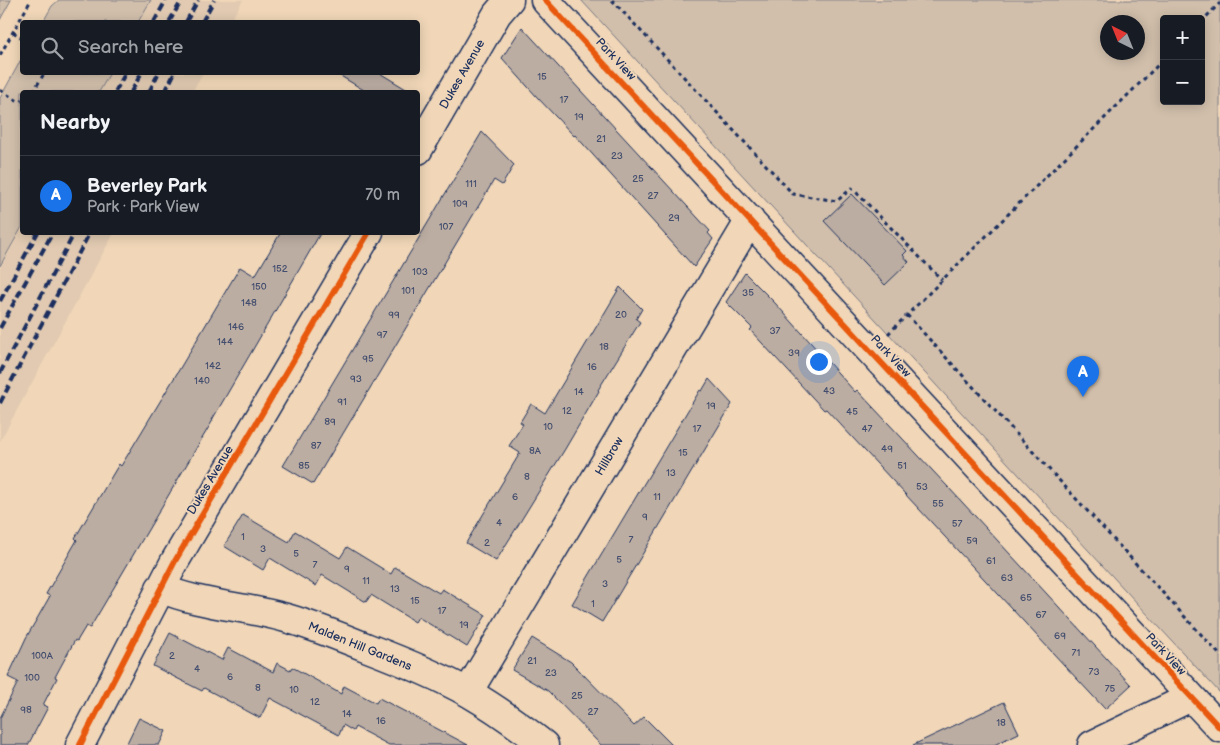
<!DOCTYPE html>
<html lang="en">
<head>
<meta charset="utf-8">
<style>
  body { margin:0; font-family:"Balsamiq Sans",sans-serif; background:#242831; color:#f1f3f6 }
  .controls { position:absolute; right:15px; top:15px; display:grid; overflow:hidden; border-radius:5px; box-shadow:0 2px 12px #0003 }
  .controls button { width:45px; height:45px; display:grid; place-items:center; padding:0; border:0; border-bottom:1px solid #363941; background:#171b24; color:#f1f3f6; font:25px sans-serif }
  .compass { position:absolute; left:1100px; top:15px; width:45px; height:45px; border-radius:50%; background:#171b24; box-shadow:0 2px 12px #0003; rotate:317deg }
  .you { position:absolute; left:818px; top:361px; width:18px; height:18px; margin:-12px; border:4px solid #fff; border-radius:50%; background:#1a73e8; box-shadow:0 0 0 8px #1a73e833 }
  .badge { display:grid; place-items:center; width:32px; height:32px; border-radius:50%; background:#1a73e8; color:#fff; font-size:16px; font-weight:700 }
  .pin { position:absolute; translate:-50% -41px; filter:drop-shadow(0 1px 2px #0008) }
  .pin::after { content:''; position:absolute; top:26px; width:18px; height:15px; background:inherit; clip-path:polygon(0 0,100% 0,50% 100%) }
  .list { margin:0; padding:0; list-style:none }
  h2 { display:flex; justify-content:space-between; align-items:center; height:65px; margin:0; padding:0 20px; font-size:21px }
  h2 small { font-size:16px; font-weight:400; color:#9ea1a6 }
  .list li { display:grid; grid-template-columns:32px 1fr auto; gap:15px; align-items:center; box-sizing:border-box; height:80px; padding:0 20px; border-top:1px solid #363941 }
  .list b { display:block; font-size:19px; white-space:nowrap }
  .list p { margin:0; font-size:16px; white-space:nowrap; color:#9ea1a6 }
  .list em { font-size:16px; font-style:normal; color:#9ea1a6 }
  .icon { flex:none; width:28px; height:28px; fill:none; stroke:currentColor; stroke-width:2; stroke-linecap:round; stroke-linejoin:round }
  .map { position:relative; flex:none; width:1220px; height:745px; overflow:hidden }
  .search { position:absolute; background:#171b24; box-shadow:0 2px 12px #0003; left:20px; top:20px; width:400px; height:55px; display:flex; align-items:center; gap:12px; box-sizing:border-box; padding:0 18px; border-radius:5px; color:#9ea1a6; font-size:19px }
  .panel { position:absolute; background:#171b24; box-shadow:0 2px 12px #0003; left:20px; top:90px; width:400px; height:145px; border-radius:5px }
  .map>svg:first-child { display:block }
  .built { fill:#e1cab1 }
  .green { fill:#d1bfab; stroke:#767784; fill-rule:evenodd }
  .building { fill:#bcada2; stroke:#1b2f5e }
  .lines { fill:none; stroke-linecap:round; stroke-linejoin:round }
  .minor-casing { stroke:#1b2f5e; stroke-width:31 }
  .path { stroke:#1b2f5e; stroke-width:3; stroke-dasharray:4 4; stroke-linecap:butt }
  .minor { stroke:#f1d7b8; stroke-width:28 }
  .rail { stroke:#1b2f5e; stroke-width:4; stroke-dasharray:8 4; stroke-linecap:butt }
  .cycleway-casing { stroke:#f1d7b8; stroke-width:9 }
  .cycleway { stroke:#e8590c; stroke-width:6 }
  .labels { text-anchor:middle; stroke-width:4; stroke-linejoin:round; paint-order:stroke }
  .number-label { font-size:10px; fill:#434e6f }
  .street-label { font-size:12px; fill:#1b2f5e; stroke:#f1d7b8 }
</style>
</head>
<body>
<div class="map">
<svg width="1220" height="745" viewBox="0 0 1220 745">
  <rect width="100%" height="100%" fill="#f1d7b8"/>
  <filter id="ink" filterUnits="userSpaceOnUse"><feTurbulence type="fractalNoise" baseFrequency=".02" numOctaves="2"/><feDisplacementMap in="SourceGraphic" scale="10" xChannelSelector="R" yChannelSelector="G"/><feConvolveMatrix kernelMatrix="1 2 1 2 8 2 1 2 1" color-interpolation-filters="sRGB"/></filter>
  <g filter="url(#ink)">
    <path class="built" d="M151,0H243L230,22H138Z
      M110,73H203L192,92H99Z
      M22,229V232L114,233L0,441V268Z"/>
    <path class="green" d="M0,0H11L0,20Z
      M59,0H151L138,22H43L52,6Z
      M581,0H1220V693ZM1164,19H1201V101H1164ZM1108,22H1138V52H1108Z
      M22,58V72L110,73L99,92H22V227L0,266V98Z"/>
    <path class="building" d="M522,27L710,231L708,233L713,239L694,267L575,135L574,136L537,97L502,58Z
      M334,72H378L411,92H367Z
      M482,132L514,165L502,185L494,180L313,484L283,466Z
      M852,194L907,251L903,255L909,262L885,285L824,221Z
      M281,232H321L212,420H213L90,628L86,626L77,641L75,640L55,677L57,678L43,705L48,707L28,745H0V718L18,682L8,677L26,638L50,596L46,594L77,540L75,538L119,464L121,466L176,375L240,267L255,276Z
      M745,273L775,303L855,392L857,390L962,502L1131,685L1105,709L826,409L824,410L750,330L752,328L726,302Z
      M620,287L642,309L636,319L640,322L598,390L599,391L565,449L496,561L466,543L520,453L509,446L523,424L520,422L531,404L545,413Z
      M709,379L732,404L602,622L572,604L700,390L702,391Z
      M243,515L289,542L295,531L340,558L347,547L391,574L395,567L439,593L442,589L486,615L467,647L418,617L415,622L371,595L366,602L322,575L316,586L270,558L263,570L224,546Z
      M170,633L222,660L228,648L273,672L277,663L290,670L292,667L341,694L344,686L376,703L379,698L468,745H389L355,727L353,731L343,725L339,735L270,698L260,718L204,688L202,691L153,666Z
      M532,638L571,662L634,726L644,717L672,745H601L548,691L512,670Z
      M1004,702L1019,733L994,745H913Z
      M139,718L166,731L159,745H126Z"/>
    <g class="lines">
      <defs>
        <path id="minor" d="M545,0L1220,728
          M418,150L497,14L509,0
          M160,588C200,605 244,606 286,618C314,626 341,637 368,648C402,661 437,675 469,693C495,708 520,726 544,745
          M468,692L750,220
          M80,745L175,561L369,232
          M1092,745L1191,697"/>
      </defs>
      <use href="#minor" class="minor-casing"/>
      <path class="path" d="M612,0L793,194L837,201L852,188L942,280
        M1201,22L1220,3
        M13,32L22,38
        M0,55L31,0
        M0,90L18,101H22
        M33,92L45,72
        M907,315L1220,655
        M888,334L1164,59"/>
      <use href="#minor" class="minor"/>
      <path class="rail" d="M154,22L166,0
        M169,22L182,0
        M186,22L198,0
        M202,22L214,0
        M115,92L126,72
        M131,92L142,72
        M149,92L159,72
        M165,92L175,72
        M0,301L38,232
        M0,328L53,232
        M0,373L75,232
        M0,403L90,232"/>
      <defs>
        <path id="cycleway" d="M545,0L1220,728
          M80,745L175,561L369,232"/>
      </defs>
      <use href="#cycleway" class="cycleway-casing"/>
      <use href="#cycleway" class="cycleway"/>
    </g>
  </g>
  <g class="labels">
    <g class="number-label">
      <text x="542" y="80">15</text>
      <text x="564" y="103">17</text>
      <text x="579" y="120">19</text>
      <text x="601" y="142">21</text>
      <text x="617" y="159">23</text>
      <text x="638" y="182">25</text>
      <text x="471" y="187">111</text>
      <text x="653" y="199">27</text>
      <text x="460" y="207">109</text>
      <text x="674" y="221">29</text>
      <text x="446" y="230">107</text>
      <text x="280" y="272">152</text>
      <text x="420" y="275">103</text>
      <text x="259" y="290">150</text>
      <text x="408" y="294">101</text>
      <text x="748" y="296">35</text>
      <text x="249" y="306">148</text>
      <text x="394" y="318">99</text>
      <text x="621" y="318">20</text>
      <text x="236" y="330">146</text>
      <text x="775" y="334">37</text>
      <text x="382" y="338">97</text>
      <text x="225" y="345">144</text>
      <text x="604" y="350">18</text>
      <text x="794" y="356">39</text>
      <text x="368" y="362">95</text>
      <text x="213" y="369">142</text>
      <text x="592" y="370">16</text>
      <text x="356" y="382">93</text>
      <text x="202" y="384">140</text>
      <text x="829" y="394">43</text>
      <text x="579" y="395">14</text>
      <text x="342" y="405">91</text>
      <text x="711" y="409">19</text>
      <text x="567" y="414">12</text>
      <text x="852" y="415">45</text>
      <text x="330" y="425">89</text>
      <text x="548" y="430">10</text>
      <text x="697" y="432">17</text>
      <text x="867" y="432">47</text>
      <text x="316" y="449">87</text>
      <text x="887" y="452">49</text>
      <text x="535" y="454">8A</text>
      <text x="683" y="456">15</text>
      <text x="304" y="469">85</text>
      <text x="902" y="469">51</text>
      <text x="671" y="476">13</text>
      <text x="527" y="480">8</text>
      <text x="922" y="490">53</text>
      <text x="515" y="500">6</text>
      <text x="657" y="500">11</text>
      <text x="938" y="507">55</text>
      <text x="645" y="520">9</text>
      <text x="499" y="526">4</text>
      <text x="957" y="527">57</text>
      <text x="243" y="540">1</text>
      <text x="631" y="543">7</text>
      <text x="972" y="544">59</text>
      <text x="487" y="546">2</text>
      <text x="263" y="552">3</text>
      <text x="296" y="557">5</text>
      <text x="619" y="563">5</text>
      <text x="991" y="564">61</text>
      <text x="315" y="568">7</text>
      <text x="347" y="572">9</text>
      <text x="1007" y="581">63</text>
      <text x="366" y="584">11</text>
      <text x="605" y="587">3</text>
      <text x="395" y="592">13</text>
      <text x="1026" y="601">65</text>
      <text x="415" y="604">15</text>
      <text x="593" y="607">1</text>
      <text x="442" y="614">17</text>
      <text x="1041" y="618">67</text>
      <text x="464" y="628">19</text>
      <text x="1060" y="639">69</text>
      <text x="1076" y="656">71</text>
      <text x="42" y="659">100A</text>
      <text x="172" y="659">2</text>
      <text x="532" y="664">21</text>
      <text x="197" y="672">4</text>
      <text x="1094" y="675">73</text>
      <text x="551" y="676">23</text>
      <text x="230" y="680">6</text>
      <text x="32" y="681">100</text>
      <text x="258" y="691">8</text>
      <text x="1110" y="692">75</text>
      <text x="294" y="693">10</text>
      <text x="577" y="699">25</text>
      <text x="315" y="705">12</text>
      <text x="26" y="713">98</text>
      <text x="593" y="715">27</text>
      <text x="347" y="717">14</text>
      <text x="381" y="724">16</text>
      <text x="1001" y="726">18</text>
    </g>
    <g class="street-label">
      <text transform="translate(616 59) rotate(47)" y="4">Park View</text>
      <text transform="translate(462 74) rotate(-60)" y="4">Dukes Avenue</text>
      <text transform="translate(891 356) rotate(47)" y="4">Park View</text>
      <text transform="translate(609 456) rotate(-59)" y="4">Hillbrow</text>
      <text transform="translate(210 480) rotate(-59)" y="4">Dukes Avenue</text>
      <text transform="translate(360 646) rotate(22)" y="4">Malden Hill Gardens</text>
      <text transform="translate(1166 654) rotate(47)" y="4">Park View</text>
    </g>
  </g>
</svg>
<div class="controls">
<button>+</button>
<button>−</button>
</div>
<svg class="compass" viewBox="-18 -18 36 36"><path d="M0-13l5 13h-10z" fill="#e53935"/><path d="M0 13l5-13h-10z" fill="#9ea1a6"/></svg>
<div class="you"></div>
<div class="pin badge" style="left:1083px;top:397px">A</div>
<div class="search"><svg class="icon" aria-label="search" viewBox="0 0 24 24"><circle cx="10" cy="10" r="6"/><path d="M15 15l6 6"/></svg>Search here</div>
<section class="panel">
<h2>Nearby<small></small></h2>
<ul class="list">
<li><span class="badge">A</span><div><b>Beverley Park</b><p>Park · Park View</p></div><em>70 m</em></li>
</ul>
</section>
</div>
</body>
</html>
